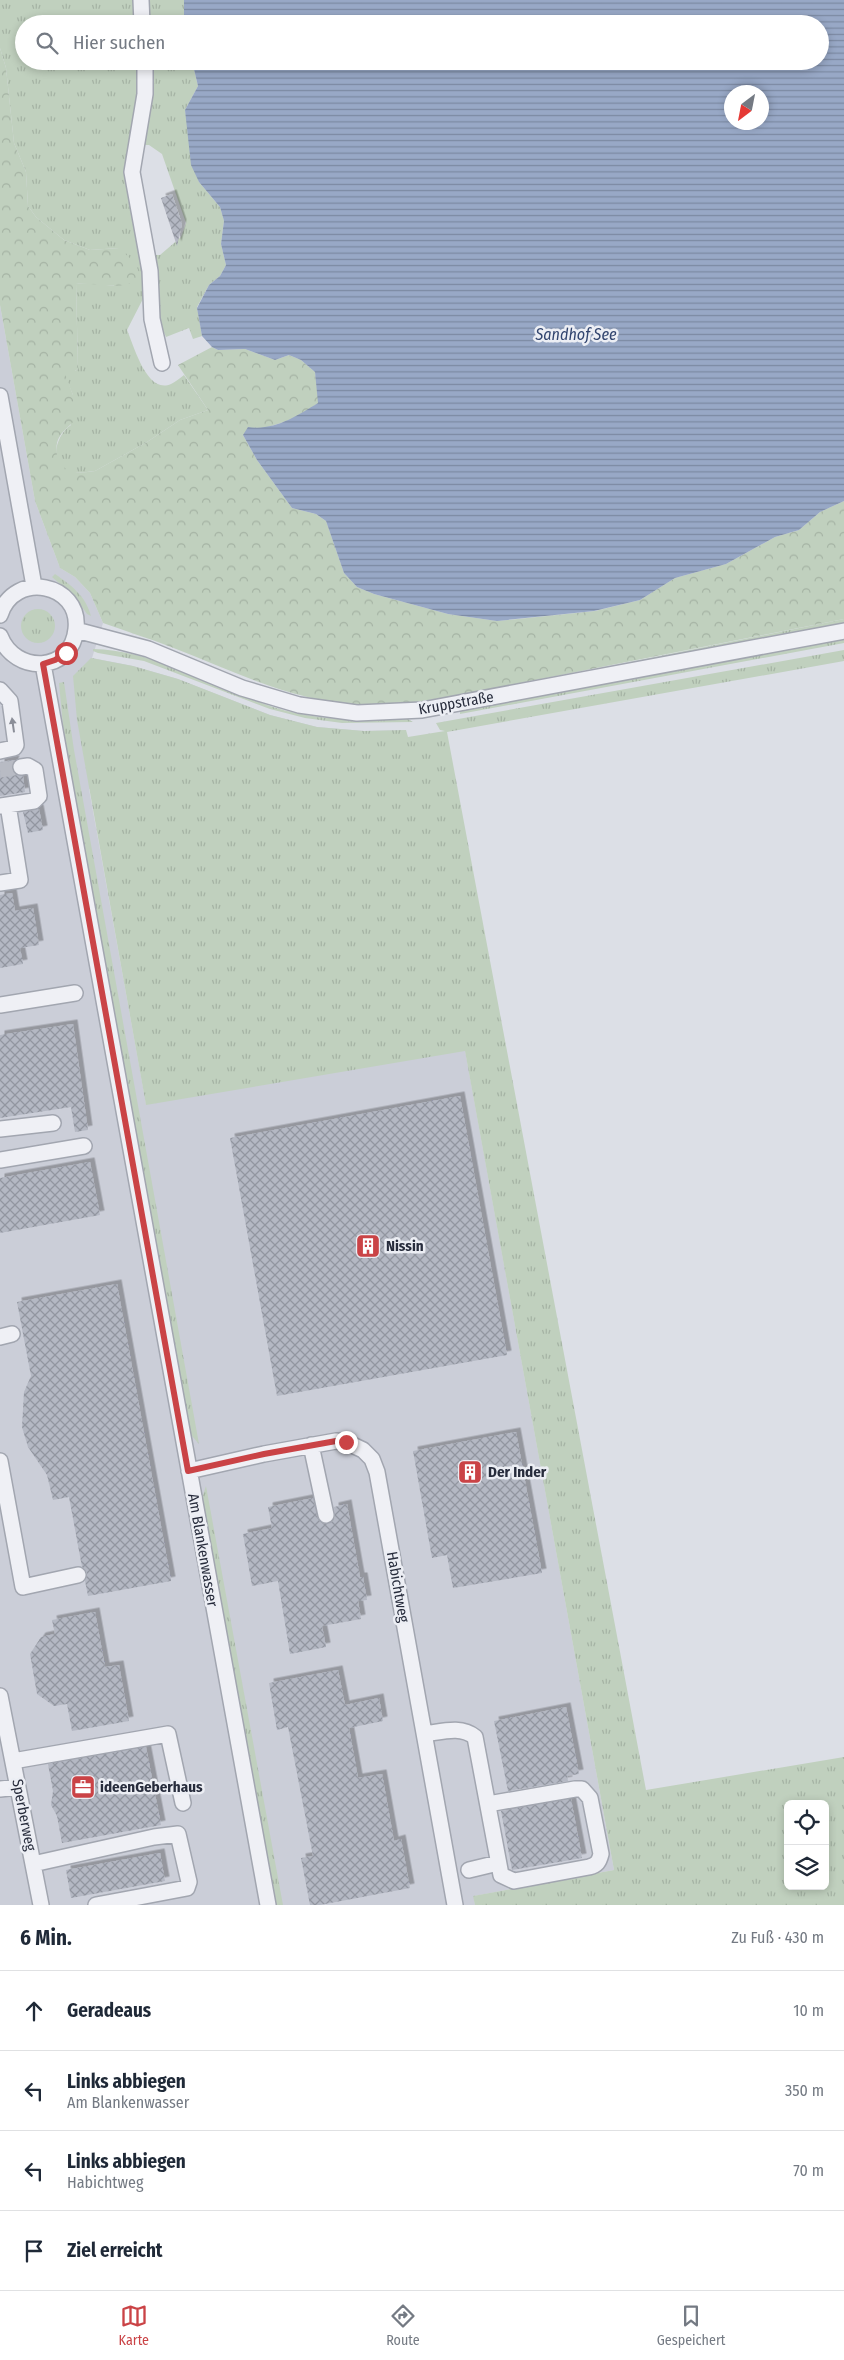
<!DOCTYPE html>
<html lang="de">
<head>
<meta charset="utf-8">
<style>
  body { margin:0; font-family:"Fira Sans Condensed",sans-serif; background:#f2f2f3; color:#1f2937 }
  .controls { position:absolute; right:15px; bottom:15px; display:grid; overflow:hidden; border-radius:8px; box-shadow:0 2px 8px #0003 }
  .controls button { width:45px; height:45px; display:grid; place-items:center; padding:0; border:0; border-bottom:1px solid #e0e1e3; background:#fff; color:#1f2937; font:25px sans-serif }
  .compass { position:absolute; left:724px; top:85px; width:45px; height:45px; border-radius:50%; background:#fff; box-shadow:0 2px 8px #0003; rotate:212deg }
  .stop { position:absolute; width:15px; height:15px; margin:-11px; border:4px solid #ca4346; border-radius:50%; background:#fff }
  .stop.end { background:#ca4346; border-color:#fff; box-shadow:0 1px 5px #0008 }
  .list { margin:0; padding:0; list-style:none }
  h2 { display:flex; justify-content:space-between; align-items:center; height:65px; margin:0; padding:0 20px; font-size:21px }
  h2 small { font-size:16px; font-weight:400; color:#747a83 }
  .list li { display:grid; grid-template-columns:32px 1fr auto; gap:15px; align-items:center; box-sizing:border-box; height:80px; padding:0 20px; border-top:1px solid #e0e1e3 }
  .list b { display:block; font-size:19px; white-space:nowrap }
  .list p { margin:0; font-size:16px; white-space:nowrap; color:#747a83 }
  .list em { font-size:16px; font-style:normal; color:#747a83 }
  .icon { flex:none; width:28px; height:28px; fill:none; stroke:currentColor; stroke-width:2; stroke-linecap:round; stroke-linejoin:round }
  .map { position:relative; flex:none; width:844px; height:1905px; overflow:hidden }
  .search { position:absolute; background:#fff; box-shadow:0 2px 8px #0003; left:15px; right:15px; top:15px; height:55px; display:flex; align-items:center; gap:12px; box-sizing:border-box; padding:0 18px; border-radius:28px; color:#747a83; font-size:19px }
  .sheet { height:385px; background:#fff }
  nav { display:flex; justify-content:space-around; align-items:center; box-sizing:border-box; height:70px; border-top:1px solid #e0e1e3; background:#fff; font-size:14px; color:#747a83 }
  nav a { display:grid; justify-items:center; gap:2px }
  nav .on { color:#ca4346 }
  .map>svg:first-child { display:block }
  .built { fill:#cbced8 }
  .grass { fill:url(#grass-tufts); fill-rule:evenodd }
  .forest { fill:url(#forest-crowns) }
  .water { fill:url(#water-rules); fill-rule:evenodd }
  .building { fill:url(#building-cross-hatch); filter:url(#shadow) }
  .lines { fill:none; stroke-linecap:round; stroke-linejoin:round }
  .minor-tunnel { stroke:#b8bbc4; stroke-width:15; stroke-dasharray:15 8; stroke-linecap:butt }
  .minor-casing { stroke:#a2a6b0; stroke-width:18 }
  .minor { stroke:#eff0f5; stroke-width:15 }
  .oneway { fill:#8b8e98 }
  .route { stroke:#ca4346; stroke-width:6 }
  .labels { text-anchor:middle; stroke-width:5; stroke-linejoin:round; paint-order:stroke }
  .street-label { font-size:15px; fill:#272c3c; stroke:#eceef4 }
  .poi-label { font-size:15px; font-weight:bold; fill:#272c3c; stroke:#eceef4; text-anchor:start }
  .water-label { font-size:16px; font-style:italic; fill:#32456f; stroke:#eceef4 }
</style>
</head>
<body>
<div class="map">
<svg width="844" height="1905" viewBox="0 0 844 1905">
  <defs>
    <pattern id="grass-tufts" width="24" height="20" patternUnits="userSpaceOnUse" patternTransform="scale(1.25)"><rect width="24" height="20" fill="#c0d0be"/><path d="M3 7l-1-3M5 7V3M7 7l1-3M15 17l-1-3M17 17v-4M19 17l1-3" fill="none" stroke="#a5b3a4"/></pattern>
    <pattern id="forest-crowns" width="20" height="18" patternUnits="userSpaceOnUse" patternTransform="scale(1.25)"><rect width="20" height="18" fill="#c0d0be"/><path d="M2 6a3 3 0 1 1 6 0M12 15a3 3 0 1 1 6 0" fill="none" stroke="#a5b3a4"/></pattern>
    <pattern id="water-rules" width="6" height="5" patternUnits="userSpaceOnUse" patternTransform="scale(1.25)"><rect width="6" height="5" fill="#98a8c6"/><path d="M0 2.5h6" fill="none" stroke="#7c89a2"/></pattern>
    <pattern id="building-cross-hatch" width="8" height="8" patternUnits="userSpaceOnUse" patternTransform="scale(1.25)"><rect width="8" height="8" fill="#b4b8c3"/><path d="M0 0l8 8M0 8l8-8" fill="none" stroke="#9296a0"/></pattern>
    <filter id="shadow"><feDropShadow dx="4.5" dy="-4.5" stdDeviation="0" flood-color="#0004"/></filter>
  </defs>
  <rect width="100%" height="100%" fill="#dcdfe6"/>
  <path class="built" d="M0,305L35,501L60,568L75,577L90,593L103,623L92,658L133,666L178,679L270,715L317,727L364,731L406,730L89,789L146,1104L465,1050L614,1870L474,1896L475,1905H0Z"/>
  <path class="grass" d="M0,0H135L137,24H24V61H139V108L130,163L146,293L127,330C134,346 147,395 171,384C175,382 180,378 184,375L208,410L180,420L147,442L95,471C87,472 75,474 67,471C48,461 57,434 71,425L73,395L63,371H75L78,369L76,284L90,283L114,286L119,248L90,250L64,240L36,217L28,206L26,172L14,143L6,68L0,48Z
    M149,0H184V24H149Z
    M149,61H192L198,86L185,110L199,182L220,207L224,221L221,244L226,265L220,276L209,285L197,307L202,336L193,339L189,328L166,337L157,316L151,255H160L181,237L186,223L162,154L149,145H140Z
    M55,574C71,585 86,596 91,616L87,614L75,597L52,577Z
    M21 626a17 17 0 1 1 34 0a17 17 0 1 1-34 0Z
    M844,619V623L585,671Z
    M844,639V643L460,714V711Z
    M93,649C156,650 215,688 273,707C317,721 363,721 408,719L413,722L342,723L305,718L270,709L144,661L98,653L93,651Z
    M844,650V661L447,732L646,1790L844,1757V1905H475L473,1896L614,1870L465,1051L146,1105L77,720L73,676L91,658L133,666L178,679L270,715L317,727L364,731L406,730L408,737L445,731L440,730L436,723ZM788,1804H825V1886H788Z
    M64,682L74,750L199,1444L192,1436L188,1425L79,819L63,726L59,683Z
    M206,1486L283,1905H275L204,1512L203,1495Z"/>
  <path class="forest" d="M0,48L6,68L14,143L26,172L28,206L36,217L64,240L90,250L119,248L135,263L141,277C123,293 97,282 76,284L78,369L75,371H64L73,395L75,419C71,426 64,429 60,436C56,442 56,449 57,455C62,474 78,474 95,471L147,442L180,420L208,410L178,365L212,347L218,350L245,349L275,360L289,355L301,360L315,372L319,403L293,419L243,435L257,460L292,508L316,514L326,521L344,573L357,587L374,594L448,614L497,621L595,611L640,600L675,578L726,564L775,537L799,530L820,512L844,501V619L460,695C429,700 397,706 365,705C293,702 236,672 171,647C148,638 125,631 103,623L90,593L75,577L60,568L35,501L0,305Z"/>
  <path class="water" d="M184,0H844V501L820,512L799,530L775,537L726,564L675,578L640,600L594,611L497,621L448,614L374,594L357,587L344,573L326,521L316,514L292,508L257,460L243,435L248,427C274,431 297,416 318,403L315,372L301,360L289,355L275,360L245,349L218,350L212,347L202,336L197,308L209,285L220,276L226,265L221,244L224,221L220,207L199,182L191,165L185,110L198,86L192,61H820V24H184ZM732,92H762V122H732Z"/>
  <path class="building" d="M172,194L182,224L177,246L161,198Z
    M15,760L12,769L17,775L23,776L25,792L0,796V762Z
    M39,809L43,830L28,833L23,812Z
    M12,893L15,911L33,908L39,945L20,948L23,964L0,968V895Z
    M73,1024L88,1130L75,1132L71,1107L0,1118V1035Z
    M460,1096L507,1355L277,1396L230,1138Z
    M90,1162L100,1215L0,1233V1178Z
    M117,1284L171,1581L88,1596L85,1581L87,1573L82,1567L69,1497L53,1500L47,1475L28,1447L22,1427L24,1392L31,1376L17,1302Z
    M516,1432L542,1573L453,1588L447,1555L432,1558L413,1451Z
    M313,1498L317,1517L324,1524L332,1522L335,1518L334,1507L347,1504L360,1577H363L367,1600L358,1601L361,1619L322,1626L326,1647L290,1654L278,1581L252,1586L243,1534L272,1528L268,1507Z
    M95,1612L105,1667L119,1665L129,1721L72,1731L67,1704L54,1706L37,1694L30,1654L41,1637L55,1634L52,1620Z
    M338,1670L345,1705L379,1698L383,1721L349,1728L358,1778L382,1774L394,1841L401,1839L410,1888L320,1905H310L301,1858L313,1856L288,1727L277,1730L269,1683Z
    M566,1707L579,1774L567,1776L568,1781L508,1791L494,1721Z
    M146,1747L161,1825L62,1843L57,1816L51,1805L53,1791L48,1764Z
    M571,1799L582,1858L512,1870L501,1811Z
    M160,1853L165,1881L71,1898L66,1870Z"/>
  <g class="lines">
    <path class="minor-tunnel" d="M0,770L21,767"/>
    <defs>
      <path id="minor" d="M141,0L142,24
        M145,61V94L132,172L150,271L152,319L162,363
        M0,396L34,586
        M0,615C14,570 81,583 76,629C72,673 15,675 0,636
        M76,630L148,649L242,688L299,705L357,713L422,710L844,631
        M43,664L268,1905
        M0,690L10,701L16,745L14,748L0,751
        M0,806L34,801L39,796L35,770L28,766L21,767
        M0,883L20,880L8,805
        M0,1005L75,993
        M0,1129L53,1123
        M0,1160L84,1146
        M0,1337L12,1334
        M311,1445L326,1515
        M0,1461L23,1587L78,1575
        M189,1471L264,1454L336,1441L346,1442L363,1450L372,1459L377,1472L455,1905
        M0,1696L41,1905
        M425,1734C441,1732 461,1725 475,1737L501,1875L514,1881L589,1867C597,1865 599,1862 601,1854L590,1798L582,1789H575L488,1804
        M13,1761L168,1734L183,1803
        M0,1789L18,1787
        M33,1864L154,1837L178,1834L189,1882L187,1888L96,1905
        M469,1870L498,1863"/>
    </defs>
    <use href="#minor" class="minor-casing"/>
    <use href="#minor" class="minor"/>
  </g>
  <defs><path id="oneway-solid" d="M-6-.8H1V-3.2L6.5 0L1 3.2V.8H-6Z" transform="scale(1.25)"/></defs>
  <use class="oneway" href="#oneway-solid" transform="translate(13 725) rotate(-98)"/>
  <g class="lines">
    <path class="route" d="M66,653L55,660L43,664L188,1471L264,1454L336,1441L346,1442"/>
  </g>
  <defs>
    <symbol id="building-square" viewBox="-11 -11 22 22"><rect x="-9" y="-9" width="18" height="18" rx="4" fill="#ca4346" stroke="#eceef4"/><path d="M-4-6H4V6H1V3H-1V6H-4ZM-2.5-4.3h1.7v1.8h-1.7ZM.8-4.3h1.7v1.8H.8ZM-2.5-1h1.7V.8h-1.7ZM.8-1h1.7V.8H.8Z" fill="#fff"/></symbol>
    <symbol id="office-square" viewBox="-11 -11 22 22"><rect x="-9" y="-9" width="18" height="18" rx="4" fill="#ca4346" stroke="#eceef4"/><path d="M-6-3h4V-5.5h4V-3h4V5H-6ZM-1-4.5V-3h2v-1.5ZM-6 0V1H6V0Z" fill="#fff"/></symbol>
  </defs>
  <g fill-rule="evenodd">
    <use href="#building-square" x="354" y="1232" width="28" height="28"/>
    <use href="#building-square" x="456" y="1458" width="28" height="28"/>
    <use href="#office-square" x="69" y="1773" width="28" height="28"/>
  </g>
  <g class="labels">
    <g class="street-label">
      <text transform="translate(456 703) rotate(-10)" y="5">Kruppstraße</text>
      <text transform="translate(203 1550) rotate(80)" y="5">Am Blankenwasser</text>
      <text transform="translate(398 1587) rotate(80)" y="5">Habichtweg</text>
      <text transform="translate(24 1815) rotate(79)" y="5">Sperberweg</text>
    </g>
    <g class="poi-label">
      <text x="386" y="1251">Nissin</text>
      <text x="488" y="1477">Der Inder</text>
      <text x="100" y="1792">ideenGeberhaus</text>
    </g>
    <g class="water-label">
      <text x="576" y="340">Sandhof See</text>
    </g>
  </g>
</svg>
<div class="controls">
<button><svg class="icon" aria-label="locate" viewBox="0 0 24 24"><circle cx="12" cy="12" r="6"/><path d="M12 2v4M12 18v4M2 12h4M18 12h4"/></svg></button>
<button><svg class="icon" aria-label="layers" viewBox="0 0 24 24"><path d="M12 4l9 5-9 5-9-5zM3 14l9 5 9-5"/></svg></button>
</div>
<svg class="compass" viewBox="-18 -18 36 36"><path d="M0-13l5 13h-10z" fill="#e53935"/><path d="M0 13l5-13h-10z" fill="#747a83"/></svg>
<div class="stop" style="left:66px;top:653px"></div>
<div class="stop end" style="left:346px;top:1442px"></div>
<div class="search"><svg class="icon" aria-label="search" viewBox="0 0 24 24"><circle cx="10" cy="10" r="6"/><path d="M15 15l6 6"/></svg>Hier suchen</div>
</div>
<section class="sheet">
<h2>6 Min.<small>Zu Fuß · 430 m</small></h2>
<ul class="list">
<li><svg class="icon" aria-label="ahead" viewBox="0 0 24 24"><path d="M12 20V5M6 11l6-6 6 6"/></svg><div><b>Geradeaus</b></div><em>10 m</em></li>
<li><svg class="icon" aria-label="left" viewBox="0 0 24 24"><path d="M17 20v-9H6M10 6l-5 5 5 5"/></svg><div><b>Links abbiegen</b><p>Am Blankenwasser</p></div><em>350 m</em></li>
<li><svg class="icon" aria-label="left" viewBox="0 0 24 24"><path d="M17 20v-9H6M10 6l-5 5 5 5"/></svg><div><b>Links abbiegen</b><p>Habichtweg</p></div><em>70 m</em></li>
<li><svg class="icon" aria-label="arrive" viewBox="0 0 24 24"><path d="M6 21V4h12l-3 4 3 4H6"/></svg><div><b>Ziel erreicht</b></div></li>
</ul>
</section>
<nav>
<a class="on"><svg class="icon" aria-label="map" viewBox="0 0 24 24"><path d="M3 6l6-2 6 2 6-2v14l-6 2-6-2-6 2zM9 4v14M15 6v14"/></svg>Karte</a>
<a><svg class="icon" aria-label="directions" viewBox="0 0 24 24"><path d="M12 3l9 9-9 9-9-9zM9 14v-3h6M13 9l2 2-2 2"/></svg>Route</a>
<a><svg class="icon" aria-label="saved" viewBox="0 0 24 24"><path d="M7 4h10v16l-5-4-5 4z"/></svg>Gespeichert</a>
</nav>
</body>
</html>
